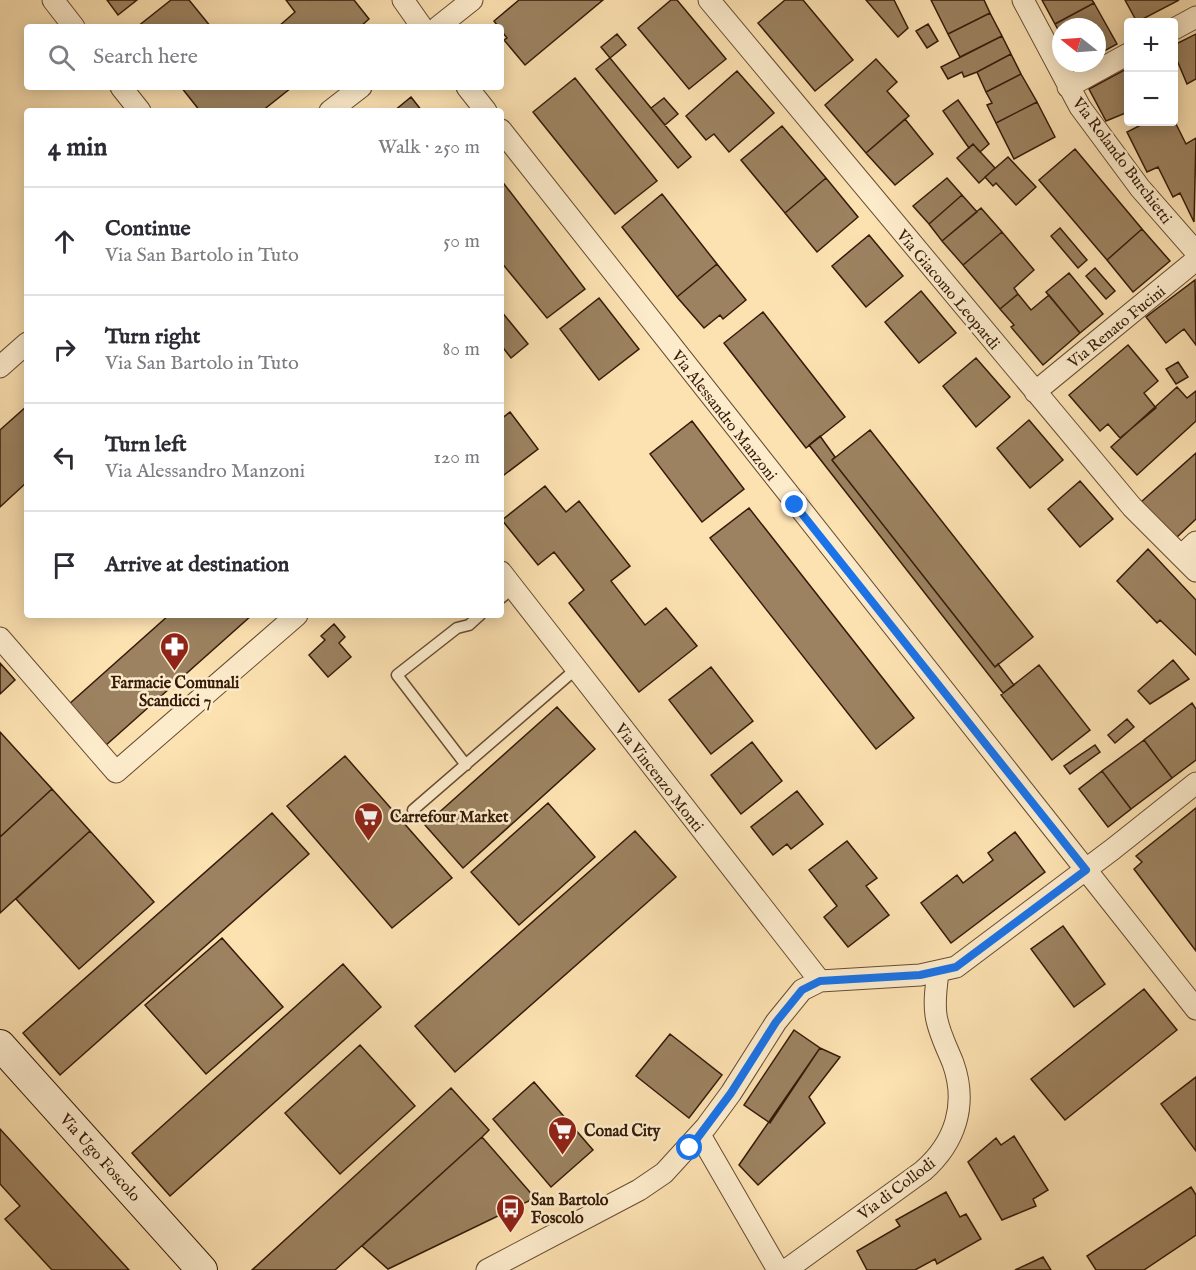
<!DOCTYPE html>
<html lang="en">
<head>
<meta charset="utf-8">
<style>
  body { margin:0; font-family:"IM FELL English",serif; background:#f2f2f3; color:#2b2b33 }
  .controls { position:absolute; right:18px; top:18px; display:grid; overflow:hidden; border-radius:6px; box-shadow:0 3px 15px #0003 }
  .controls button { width:54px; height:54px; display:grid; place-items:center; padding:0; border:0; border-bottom:2px solid #e1e1e2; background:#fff; color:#2b2b33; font:30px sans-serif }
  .compass { position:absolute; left:1052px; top:18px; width:54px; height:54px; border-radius:50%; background:#fff; box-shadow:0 3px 15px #0003; rotate:287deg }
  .stop { position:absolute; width:18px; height:18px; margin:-14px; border:4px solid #1a73e8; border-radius:50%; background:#fff }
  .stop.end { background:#1a73e8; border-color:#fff; box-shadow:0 2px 6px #0008 }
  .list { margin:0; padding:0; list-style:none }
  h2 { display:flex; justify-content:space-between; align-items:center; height:78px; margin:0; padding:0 24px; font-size:26px }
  h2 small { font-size:20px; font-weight:400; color:#7c7c81 }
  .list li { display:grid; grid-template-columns:39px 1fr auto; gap:18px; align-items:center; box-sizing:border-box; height:108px; padding:0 24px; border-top:2px solid #e1e1e2 }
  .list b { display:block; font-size:22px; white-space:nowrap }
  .list p { margin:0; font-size:20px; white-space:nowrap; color:#7c7c81 }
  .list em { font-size:20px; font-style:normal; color:#7c7c81 }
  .icon { flex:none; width:33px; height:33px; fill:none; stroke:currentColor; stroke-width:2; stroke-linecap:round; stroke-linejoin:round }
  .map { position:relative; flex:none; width:1196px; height:1270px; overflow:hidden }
  .search { position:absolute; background:#fff; box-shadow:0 3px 15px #0003; left:24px; top:24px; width:480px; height:66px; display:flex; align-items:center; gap:15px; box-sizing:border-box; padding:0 21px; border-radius:6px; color:#7c7c81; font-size:22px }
  .panel { position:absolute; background:#fff; box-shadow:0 3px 15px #0003; left:24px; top:108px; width:480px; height:510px; border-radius:6px }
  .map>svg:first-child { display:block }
  .building { fill:#9c8260; stroke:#351b08; stroke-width:1.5 }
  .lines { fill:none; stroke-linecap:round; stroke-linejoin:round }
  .lane-casing { stroke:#674c32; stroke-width:13 }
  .street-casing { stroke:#674c32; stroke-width:23 }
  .secondary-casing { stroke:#351b08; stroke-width:32 }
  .lane { stroke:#fdeccc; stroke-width:10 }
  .street { stroke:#fdeccc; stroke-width:21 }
  .secondary { stroke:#fdeccc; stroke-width:30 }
  .route { stroke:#1a73e8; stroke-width:8 }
  .labels { text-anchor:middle; stroke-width:5; stroke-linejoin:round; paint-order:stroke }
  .street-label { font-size:16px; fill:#351b08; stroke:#fdeccc }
  .poi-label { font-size:16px; font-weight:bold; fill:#351b08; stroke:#fdeccc; text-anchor:start }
</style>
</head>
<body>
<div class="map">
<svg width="1196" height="1270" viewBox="0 0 1196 1270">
  <rect width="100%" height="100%" fill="#fce1b1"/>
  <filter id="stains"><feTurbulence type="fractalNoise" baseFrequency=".00333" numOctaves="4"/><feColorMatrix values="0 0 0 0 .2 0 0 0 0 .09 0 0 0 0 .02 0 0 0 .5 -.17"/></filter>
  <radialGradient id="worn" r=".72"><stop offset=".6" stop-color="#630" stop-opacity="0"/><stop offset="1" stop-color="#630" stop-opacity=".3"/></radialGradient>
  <path class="building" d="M107,0H137L118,15Z
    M171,0H189L211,27H137Z
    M286,0H354L369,19L360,27H278L295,12Z
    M519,0H603L525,65L504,40L507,38L494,21Z
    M671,0H677L726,59L689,89L638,28Z
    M785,0H803L853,60L815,91L758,23Z
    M866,0H894L908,28L898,37Z
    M931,0H984L990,13L948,34Z
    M1042,0H1092L1094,3L1055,24Z
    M1125,0H1179L1137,22Z
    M1094,3L1117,44L1097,55V27H1061V35L1055,24Z
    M990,13L1002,36L960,57L948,34Z
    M928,24L938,41L927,48L916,31Z
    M617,34L626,45L610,58L601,47Z
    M1196,34V79L1187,84L1174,53V45Z
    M1002,36L1011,54L977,72L964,77L962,72L948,79L941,67Z
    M1011,54L1021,74L986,92L977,72Z
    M610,58L691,157L678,168L596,69Z
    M876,59L897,82L887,91L909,116L866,153L825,105Z
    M1128,68V112L1106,121L1089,89Z
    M737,71L774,113L729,152L714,134L706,140L686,116Z
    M1021,74L1037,102L996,123L987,105L992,103L986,92Z
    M575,78L657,181L615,214L533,112Z
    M181,87H290L291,88L262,111H200Z
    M411,97L422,111H394Z
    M664,98L678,114L665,125L651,108Z
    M958,100L989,144L980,152L973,144L969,148L943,111Z
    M1037,102L1055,137L1014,159L996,123Z
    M905,119L933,154L895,185L866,153Z
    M1174,120L1186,144L1196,138L1194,222L1180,193L1173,197L1158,167L1147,172L1127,132L1141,125L1139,122Z
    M782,126L826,178L785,213L741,160Z
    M973,144L995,168L979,183L957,158Z
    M1075,149L1142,229L1107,260L1039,180Z
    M1008,157L1036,187L1016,205L996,183L993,186L985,177Z
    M826,178L858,217L817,252L785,213Z
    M947,178L962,195L929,224L913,206Z
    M501,180L585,289L547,318L501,262Z
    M662,194L717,264L677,297L622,227Z
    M962,195L977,212L942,241L929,224Z
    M981,208L1002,232L963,265L942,241Z
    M1060,228L1087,260L1078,268L1051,236Z
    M1142,229L1170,261L1133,292L1107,260Z
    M1002,232L1034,270L1014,288L1018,294L1000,309L963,265Z
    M869,235L903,276L866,307L832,266Z
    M717,264L746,300L723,319L720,315L704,328L677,297Z
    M1095,268L1115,291L1106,299L1086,276Z
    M1069,273L1103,314L1080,333L1046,292Z
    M1195,280L1196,345L1184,329L1166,343L1146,317Z
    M921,291L956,333L919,363L885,322Z
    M1018,294L1031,310L1049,295L1080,333L1043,365L1011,327L1014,325L1000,309Z
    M599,298L639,349L599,380L560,329Z
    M501,311L528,344L511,358L501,345Z
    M763,312L845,417L806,448L724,343Z
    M1128,345L1158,381L1144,393L1156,408L1120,438L1108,424L1100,431L1069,395Z
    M976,358L1010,397L976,427L943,386Z
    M1178,362L1188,377L1176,384L1166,369Z
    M1177,387L1187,398L1196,391V421L1137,475L1111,447Z
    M27,406V482L0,507V430Z
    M510,412L538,449L504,475L501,471V419Z
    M1029,420L1063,460L1030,488L997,448Z
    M692,421L744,489L702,522L650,454Z
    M870,430L1033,637L995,667L832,460Z
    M820,436L835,457L832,460L995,667L998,664L1014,685L1003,693L809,445Z
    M1196,453V519L1176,538L1141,502Z
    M1080,481L1113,519L1080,547L1048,509Z
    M545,486L566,512L579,501L630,566L611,581L645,625L666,608L697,646L639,692L569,603L584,590L554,552L538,565L502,520Z
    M749,508L914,718L876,749L710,538Z
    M1148,549L1196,600V655L1160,620L1157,623L1117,581Z
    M169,615H252L105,746L68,705Z
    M334,624L345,637L339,643L351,657L328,677L309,655L325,640L321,636Z
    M1173,660L1189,679L1150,704L1138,691Z
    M0,663L15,680L0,694Z
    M1039,665L1090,730L1052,760L1001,695Z
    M711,667L753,721L711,754L669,700Z
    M1192,703L1196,709V760L1172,778L1144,740Z
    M557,707L595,749L463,868L425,825Z
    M1127,719L1134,727L1115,743L1108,735Z
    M0,732L52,789L0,837Z
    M1144,740L1172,778L1131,809L1102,771Z
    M752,742L782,781L741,814L711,775Z
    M1095,745L1100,752L1070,774L1064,766Z
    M345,756L452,878L392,928L287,806Z
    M1102,771L1131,809L1108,827L1079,789Z
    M52,789L90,831L0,913V837Z
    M797,791L823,824L791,849L787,844L773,855L751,827Z
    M548,803L595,857L519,925L471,872Z
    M1196,808V951L1134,869L1142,862L1136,856Z
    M272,813L309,854L60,1075L23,1033Z
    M90,831L154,902L79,969L16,899Z
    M635,831L676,877L455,1072L415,1026Z
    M1015,832L1045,872L951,943L921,903L957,875L963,883L993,860L988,853Z
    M847,841L877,878L866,886L889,915L848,947L824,917L837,906L809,870Z
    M1063,926L1105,984L1074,1007L1031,949Z
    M222,938L283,1007L206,1074L145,1005Z
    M343,964L381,1007L170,1196L132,1153Z
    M1144,989L1177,1030L1065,1120L1031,1079Z
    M794,1030L820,1048L770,1123L744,1105Z
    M670,1034L722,1075L689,1118L636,1076Z
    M360,1045L415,1106L340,1174L285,1113Z
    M820,1048L840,1057L809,1097L825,1123L758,1185L739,1165Z
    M1196,1077V1151L1161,1104Z
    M534,1082L593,1150L551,1187L493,1119Z
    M451,1088L489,1130L482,1137L335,1270H252Z
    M0,1129L129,1270H52L5,1219L20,1206L0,1184Z
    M1014,1136L1048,1190L1033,1199L1036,1206L1002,1220L968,1162L996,1138L1001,1145Z
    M482,1137L535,1198L388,1269L362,1246Z
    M1191,1187L1196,1195V1235L1144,1270H1096L1087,1256Z
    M946,1192L960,1217L966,1214L981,1239L937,1264L935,1259L915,1270H867L857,1251L900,1226L896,1220Z
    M1043,1257L1051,1270H1015Z"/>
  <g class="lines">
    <defs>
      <path id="lane" d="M501,598L513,588
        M466,765L397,675L457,628L469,625L480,615
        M413,810L576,669"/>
      <path id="street" d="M53,0L74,27
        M403,0L422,27
        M709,0L1132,507L1196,571
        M1023,0L1080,107L1140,188L1196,252
        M438,27L472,0
        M1174,29L1196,17
        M121,87L140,111
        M467,87L486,111
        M1068,87L1128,54
        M330,111L361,87
        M501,130L1196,1009
        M0,367L27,343
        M1035,392L1196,260
        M1181,556L1196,542
        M501,572L820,981
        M0,638L116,772L297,615
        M700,1135L778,1270
        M487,1270L639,1190L664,1173L706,1127L731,1093L776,1022L802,990L820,981L920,975L956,967L1113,849L1196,783
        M786,1270L923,1171C955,1143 968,1105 953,1063C947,1048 938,1031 936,1015C934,1001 936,987 938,973"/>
      <path id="secondary" d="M0,1045L202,1270"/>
    </defs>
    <use href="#lane" class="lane-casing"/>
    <use href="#street" class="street-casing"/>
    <use href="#secondary" class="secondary-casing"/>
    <use href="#lane" class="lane"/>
    <use href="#street" class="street"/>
    <use href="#secondary" class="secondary"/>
  </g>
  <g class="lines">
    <path class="route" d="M690,1148L731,1093L776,1022L802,990L820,981L920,975L956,967L1086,870L795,505"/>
  </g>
  <defs>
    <symbol id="pharmacy-pin" viewBox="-11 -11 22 30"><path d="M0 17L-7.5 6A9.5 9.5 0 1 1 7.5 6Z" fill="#8f2418" stroke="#fdeccc"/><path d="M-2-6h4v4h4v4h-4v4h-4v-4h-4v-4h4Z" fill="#fff"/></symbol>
    <symbol id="supermarket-pin" viewBox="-11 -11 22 30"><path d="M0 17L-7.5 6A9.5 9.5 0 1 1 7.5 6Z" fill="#8f2418" stroke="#fdeccc"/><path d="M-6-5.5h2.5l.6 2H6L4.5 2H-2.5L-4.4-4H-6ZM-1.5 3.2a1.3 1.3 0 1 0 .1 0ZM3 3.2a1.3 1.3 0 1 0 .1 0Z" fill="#fff"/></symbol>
    <symbol id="bus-pin" viewBox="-11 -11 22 30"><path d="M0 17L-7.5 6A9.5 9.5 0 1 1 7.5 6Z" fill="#8f2418" stroke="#fdeccc"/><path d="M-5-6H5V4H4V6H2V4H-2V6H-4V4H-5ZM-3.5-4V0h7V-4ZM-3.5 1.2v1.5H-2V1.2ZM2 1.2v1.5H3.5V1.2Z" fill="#fff"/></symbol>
  </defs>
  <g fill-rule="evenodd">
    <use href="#pharmacy-pin" x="158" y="630" width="33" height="45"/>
    <use href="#supermarket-pin" x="352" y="800" width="33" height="45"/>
    <use href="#supermarket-pin" x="546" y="1114" width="33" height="45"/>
    <use href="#bus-pin" x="494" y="1192" width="33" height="45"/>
  </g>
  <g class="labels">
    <g class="street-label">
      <text transform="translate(1123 160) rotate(53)" y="6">Via Rolando Burchietti</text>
      <text transform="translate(949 289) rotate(50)" y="6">Via Giacomo Leopardi</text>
      <text transform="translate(1116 326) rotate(-39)" y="6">Via Renato Fucini</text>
      <text transform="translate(725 415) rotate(52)" y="6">Via Alessandro Manzoni</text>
      <text transform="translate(660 777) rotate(52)" y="6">Via Vincenzo Monti</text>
      <text transform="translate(101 1157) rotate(48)" y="6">Via Ugo Foscolo</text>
      <text transform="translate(896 1188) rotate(-37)" y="6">Via di Collodi</text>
    </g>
    <g class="poi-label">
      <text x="175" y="688" text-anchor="middle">Farmacie Comunali<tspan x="175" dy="18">Scandicci 7</tspan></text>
      <text x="390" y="822">Carrefour Market</text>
      <text x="584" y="1136">Conad City</text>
      <text x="531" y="1205">San Bartolo<tspan x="531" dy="18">Foscolo</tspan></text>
    </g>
  </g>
  <rect width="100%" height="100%" filter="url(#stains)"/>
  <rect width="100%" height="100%" fill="url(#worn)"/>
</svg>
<div class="controls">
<button>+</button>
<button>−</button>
</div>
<svg class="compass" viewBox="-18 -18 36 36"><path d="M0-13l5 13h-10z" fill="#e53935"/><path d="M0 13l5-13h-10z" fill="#7c7c81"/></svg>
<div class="stop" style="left:690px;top:1148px"></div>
<div class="stop end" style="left:795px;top:505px"></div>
<div class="search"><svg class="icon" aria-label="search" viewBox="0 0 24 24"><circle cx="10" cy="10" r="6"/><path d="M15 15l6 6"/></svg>Search here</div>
<section class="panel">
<h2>4 min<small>Walk · 250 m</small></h2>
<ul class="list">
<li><svg class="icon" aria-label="ahead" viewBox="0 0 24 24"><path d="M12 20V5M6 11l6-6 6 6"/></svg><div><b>Continue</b><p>Via San Bartolo in Tuto</p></div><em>50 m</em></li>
<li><svg class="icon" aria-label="right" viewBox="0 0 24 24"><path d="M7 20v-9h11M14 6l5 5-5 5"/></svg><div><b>Turn right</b><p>Via San Bartolo in Tuto</p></div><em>80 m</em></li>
<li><svg class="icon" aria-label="left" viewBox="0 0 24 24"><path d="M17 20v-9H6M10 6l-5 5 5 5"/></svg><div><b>Turn left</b><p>Via Alessandro Manzoni</p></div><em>120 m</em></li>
<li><svg class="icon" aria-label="arrive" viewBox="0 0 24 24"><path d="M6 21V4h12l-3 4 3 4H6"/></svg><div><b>Arrive at destination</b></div></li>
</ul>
</section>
</div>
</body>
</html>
